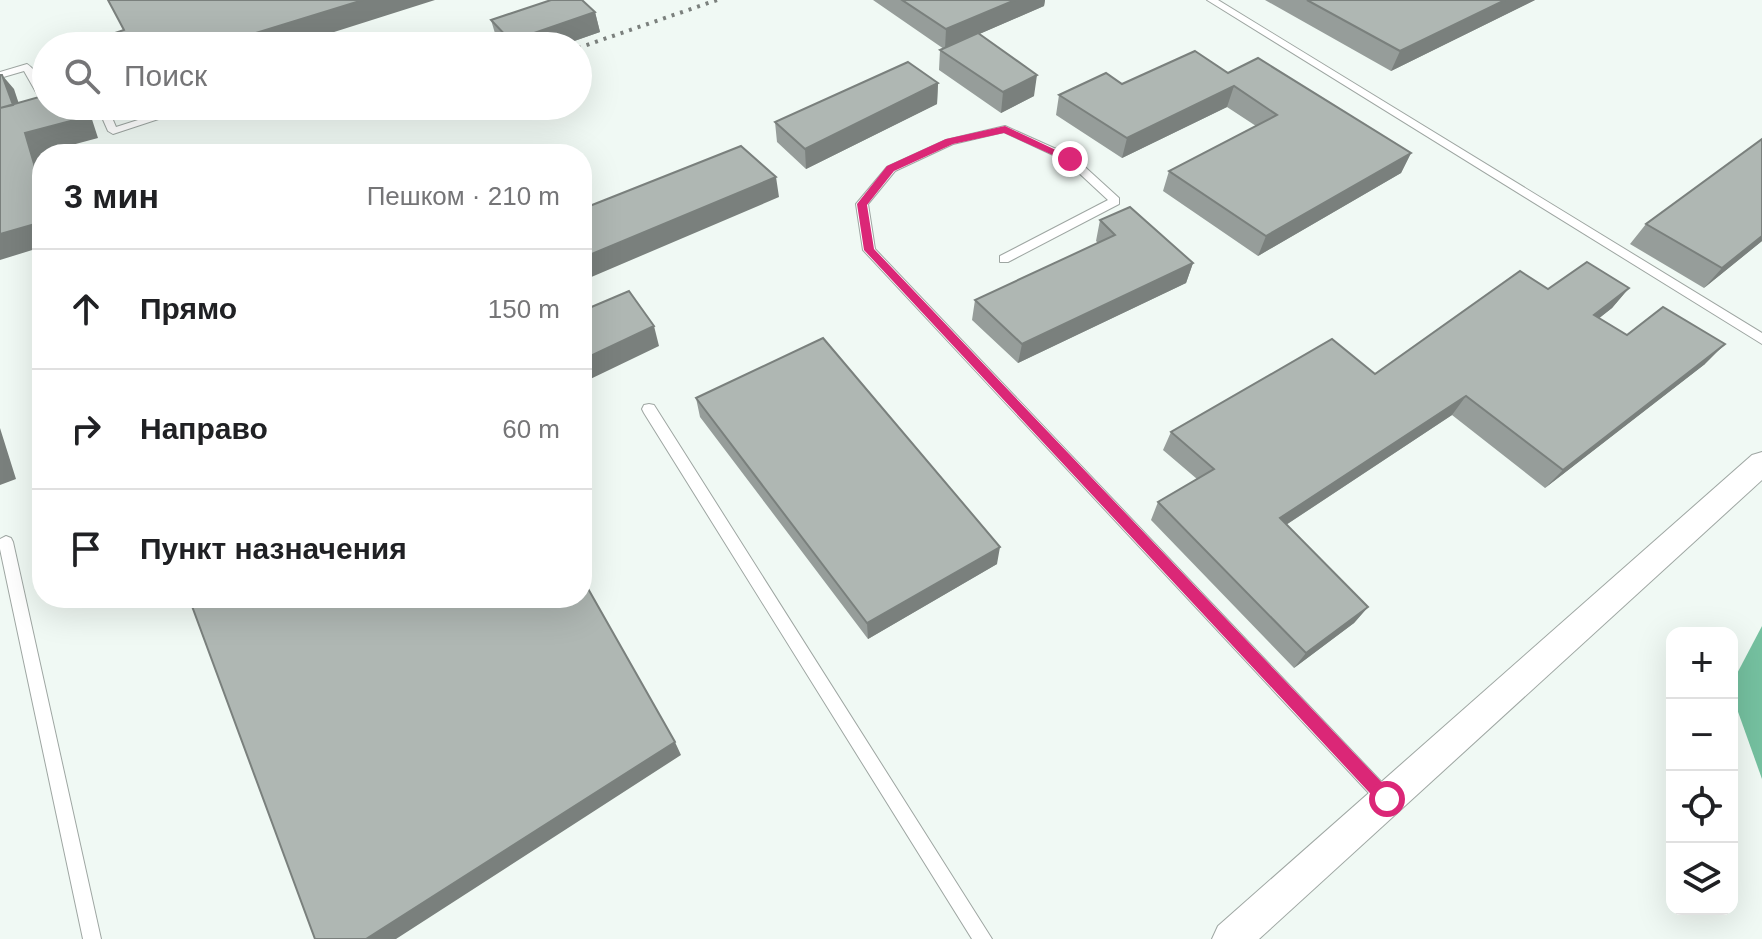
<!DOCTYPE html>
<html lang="ru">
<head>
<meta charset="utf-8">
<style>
  body { margin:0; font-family:Arial,sans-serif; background:#f2f2f2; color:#202124 }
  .controls { position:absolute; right:24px; bottom:24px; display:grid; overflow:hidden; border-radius:16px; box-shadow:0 8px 32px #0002 }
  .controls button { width:72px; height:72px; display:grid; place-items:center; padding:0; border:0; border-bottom:2px solid #e0e0e0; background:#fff; color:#202124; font:40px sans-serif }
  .stop { position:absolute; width:24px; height:24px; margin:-18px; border:6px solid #db2777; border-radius:50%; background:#fff }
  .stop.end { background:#db2777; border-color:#fff; box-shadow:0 2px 8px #0008 }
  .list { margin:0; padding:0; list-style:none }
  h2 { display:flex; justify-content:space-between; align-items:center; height:104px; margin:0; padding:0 32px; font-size:34px }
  h2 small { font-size:26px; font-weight:400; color:#757577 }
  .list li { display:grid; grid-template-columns:52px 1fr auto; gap:24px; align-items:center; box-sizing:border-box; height:120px; padding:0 32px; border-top:2px solid #e0e0e0 }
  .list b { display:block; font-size:30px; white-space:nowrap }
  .list em { font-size:26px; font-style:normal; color:#757577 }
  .icon { flex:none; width:44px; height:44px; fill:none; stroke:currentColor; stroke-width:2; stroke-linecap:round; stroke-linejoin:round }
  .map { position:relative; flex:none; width:1762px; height:939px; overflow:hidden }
  .search { position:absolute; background:#fff; box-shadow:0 8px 32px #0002; left:32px; top:32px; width:560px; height:88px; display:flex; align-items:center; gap:20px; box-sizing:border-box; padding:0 28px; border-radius:44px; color:#757577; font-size:30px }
  .panel { position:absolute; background:#fff; box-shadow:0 8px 32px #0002; left:32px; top:144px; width:560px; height:464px; border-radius:32px }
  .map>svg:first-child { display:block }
  .water { fill:#75c1a0 }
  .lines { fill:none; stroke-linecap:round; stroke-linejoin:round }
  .service-casing { stroke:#9ea6a2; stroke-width:2 }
  .minor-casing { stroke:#9ea6a2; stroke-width:2 }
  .service { fill:#fff; fill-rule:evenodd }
  .minor { fill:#fff; fill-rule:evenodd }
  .rail { stroke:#7b807d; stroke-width:4; stroke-dasharray:3 6; stroke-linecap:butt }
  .wall { fill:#969d9a }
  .shaded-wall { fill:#7a807d }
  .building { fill:#afb7b3; stroke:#7a807d; stroke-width:2 }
  .route { fill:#db2777 }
</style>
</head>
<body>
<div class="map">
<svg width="1762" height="939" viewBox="0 0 1762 939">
  <rect width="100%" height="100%" fill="#f0f9f4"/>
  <path class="water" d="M1762,626V779L1732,695V683Z"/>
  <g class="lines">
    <defs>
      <path id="service" d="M1207,0H1218L1762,333V344Z
        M413,33L421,35L392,46H377Z
        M27,64C39,72 46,90 46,104L41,101L24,71L0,78V72Z
        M97,106H107L116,127L182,106H198L113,134L108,131Z
        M1005,126L1074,157L1119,198V204L1008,262H1000V256L1108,200L1066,161L1004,132L953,144L895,171L868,204L875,249L1392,793L1395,799L1392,805L1386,808L1380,805L863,250L856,204L887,167L946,140Z
        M649,404L654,405L992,939H972L644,413L642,409L644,405Z
        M6,536L11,538L13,542L101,939H83L0,549V539Z"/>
      <path id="minor" d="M1762,452V480L1259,939H1212L1218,926L1752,455Z"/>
    </defs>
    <use href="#service" class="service-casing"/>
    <use href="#minor" class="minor-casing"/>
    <use href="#service" class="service"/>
    <use href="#minor" class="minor"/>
    <path class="rail" d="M578,48L717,0"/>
  </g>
  <path class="wall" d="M873,0H1045L1044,6L979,34L1034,96L1001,113L939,70L940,50L944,49Z
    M1265,0H1535L1391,71Z
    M595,12L600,32L560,46H503L497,40L491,20Z
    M1228,73L1411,153L1401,173L1258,256L1163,191L1169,171L1256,126L1227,107L1122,158L1056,115L1059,95L1122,84Z
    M938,83L937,104L806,169L777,142L775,122Z
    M1100,220L1193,263L1186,283L1018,363L972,320L975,300L1098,243L1096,241Z
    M1646,224L1762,241L1704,288L1630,244Z
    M1629,288L1612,308L1599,318L1627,335L1705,364L1545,488L1452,415L1286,525L1368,607L1354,623L1294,668L1151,520L1158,502L1197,479L1163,450L1171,432L1375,374Z
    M696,398L997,564L868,639L700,417Z"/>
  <path class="shaded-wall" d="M363,0H435L290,46H214Z
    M1015,0H1045L1044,6L945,49L946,29Z
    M1505,0H1535L1391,71L1400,51Z
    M595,12L600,32L560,46H513L511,41Z
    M2,75L14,89L24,119L13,105Z
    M1037,75L1034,96L1001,113L1003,92Z
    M938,83L937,104L806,169L805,149Z
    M1234,86L1227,107L1122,158L1127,138Z
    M79,106H87L88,107L98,138L42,153V191L25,133Z
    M1411,153L1401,173L1258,256L1266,236Z
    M776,177L779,197L582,281V258Z
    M42,222V247L0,260V234Z
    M1762,236V241L1704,288L1722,268Z
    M1193,263L1186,283L1018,363L1022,344Z
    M1629,288L1612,308L1578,335L1594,315Z
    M654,326L659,346L582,383V360Z
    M1725,344L1705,364L1545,488L1563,470Z
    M1466,396L1452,415L1269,536L1280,518Z
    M0,428L16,479L0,485Z
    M1000,547L997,564L868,639L867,623Z
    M1368,607L1354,623L1294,668L1306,653Z
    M675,742L681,755L396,939H366Z"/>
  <path class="building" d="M108,0H363L214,46H83L82,44L124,30Z
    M551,0H582L595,12L511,41L491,20Z
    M902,0H1015L946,29Z
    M1307,0H1505L1400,51Z
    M978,33L1037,75L1003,92L940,50Z
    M1195,51L1228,73L1258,58L1411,153L1266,236L1169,171L1277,115L1234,86L1127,138L1059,95L1106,73L1122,84Z
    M908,62L938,83L805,149L775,122Z
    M0,75H2L13,105L0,108Z
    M46,95V106H79L82,118L25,133L42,191V222L0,234V108Z
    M1762,139V236L1722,268L1646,224Z
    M741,146L776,177L582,258V209Z
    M1130,207L1193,263L1022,344L975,300L1115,235L1100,220Z
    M1587,262L1629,288L1594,315L1627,335L1663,307L1725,344L1563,470L1466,396L1280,518L1368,607L1306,653L1158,502L1214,469L1171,432L1332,339L1375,374L1520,271L1548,289Z
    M629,291L654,326L582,360V311Z
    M823,338L1000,547L867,623L696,398Z
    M42,363V381L37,365Z
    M582,578L675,742L366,939H315L189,598H582Z"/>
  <path class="route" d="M1005,126L1075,159L1066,161L1004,133L953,144L894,171L867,205L874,249L1392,793V805H1381L864,250L857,204L887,166L946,139Z"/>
</svg>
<div class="controls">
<button>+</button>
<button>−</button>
<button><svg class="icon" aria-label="locate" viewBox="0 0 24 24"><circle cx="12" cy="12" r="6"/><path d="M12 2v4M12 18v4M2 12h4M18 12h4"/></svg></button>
<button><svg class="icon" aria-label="layers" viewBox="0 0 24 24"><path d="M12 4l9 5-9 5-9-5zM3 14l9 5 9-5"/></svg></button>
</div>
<div class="stop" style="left:1387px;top:799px"></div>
<div class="stop end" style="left:1070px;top:159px"></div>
<div class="search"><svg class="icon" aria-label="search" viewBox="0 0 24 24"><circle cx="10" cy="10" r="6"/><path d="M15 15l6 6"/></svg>Поиск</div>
<section class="panel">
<h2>3 мин<small>Пешком · 210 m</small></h2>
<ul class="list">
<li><svg class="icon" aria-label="ahead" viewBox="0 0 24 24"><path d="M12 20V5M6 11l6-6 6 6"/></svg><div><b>Прямо</b></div><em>150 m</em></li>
<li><svg class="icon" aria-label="right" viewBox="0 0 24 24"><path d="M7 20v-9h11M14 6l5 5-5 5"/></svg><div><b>Направо</b></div><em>60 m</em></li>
<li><svg class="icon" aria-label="arrive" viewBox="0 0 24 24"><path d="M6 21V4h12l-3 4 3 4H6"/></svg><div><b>Пункт назначения</b></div></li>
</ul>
</section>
</div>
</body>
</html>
